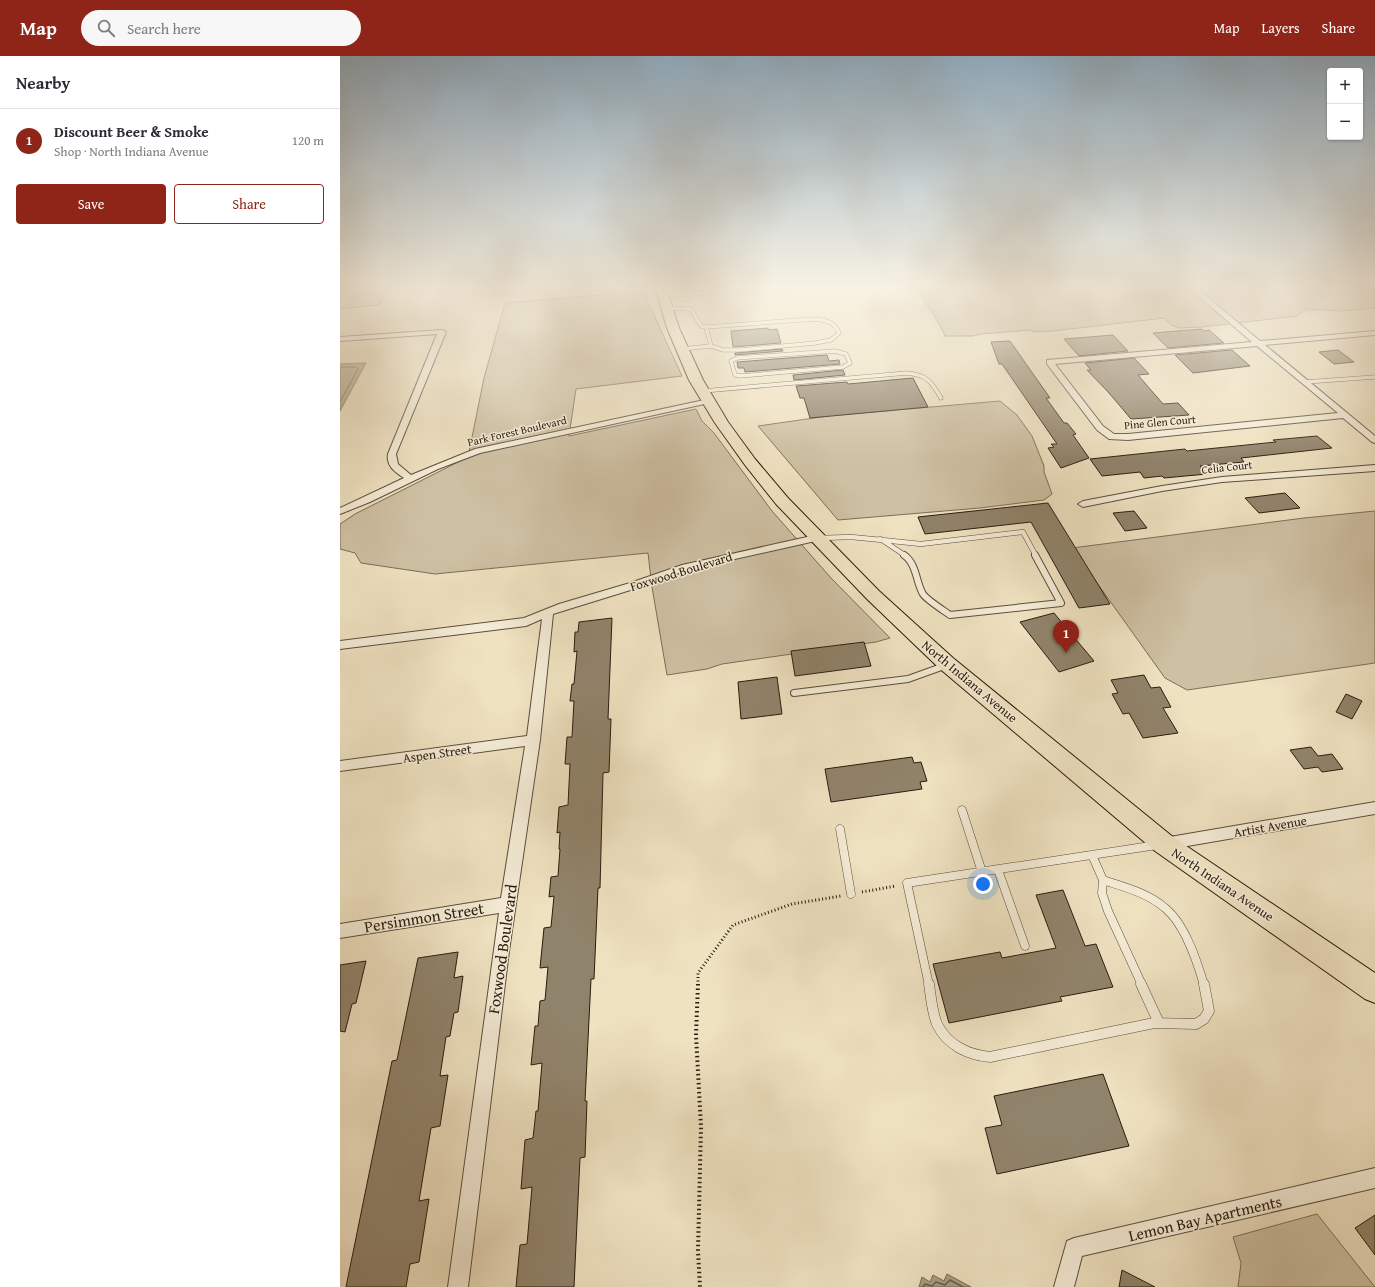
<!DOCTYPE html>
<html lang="en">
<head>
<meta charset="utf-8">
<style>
  body { margin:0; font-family:"Gentium Book Plus",serif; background:#f7f7f7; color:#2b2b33 }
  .controls { position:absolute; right:12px; top:12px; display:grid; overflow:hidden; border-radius:4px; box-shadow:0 1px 3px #0004 }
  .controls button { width:36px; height:36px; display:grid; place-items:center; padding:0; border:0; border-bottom:1px solid #e1e1e2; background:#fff; color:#2b2b33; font:20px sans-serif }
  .you { position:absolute; left:643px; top:828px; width:14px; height:14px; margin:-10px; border:3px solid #fff; border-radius:50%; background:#1a73e8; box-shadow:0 0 0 6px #1a73e833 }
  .badge { display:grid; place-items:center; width:26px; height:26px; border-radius:50%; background:#8f2418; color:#fff; font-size:13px; font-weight:700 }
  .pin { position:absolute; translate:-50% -33px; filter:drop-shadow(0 1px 2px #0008) }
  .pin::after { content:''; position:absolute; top:21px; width:14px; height:12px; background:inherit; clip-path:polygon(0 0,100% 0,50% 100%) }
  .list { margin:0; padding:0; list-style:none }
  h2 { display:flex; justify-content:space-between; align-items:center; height:52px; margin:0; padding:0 16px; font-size:17px }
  h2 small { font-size:13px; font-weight:400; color:#7c7c81 }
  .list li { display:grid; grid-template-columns:26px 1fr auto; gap:12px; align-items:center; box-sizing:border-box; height:64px; padding:0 16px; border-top:1px solid #e1e1e2 }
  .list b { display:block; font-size:15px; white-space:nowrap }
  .list p { margin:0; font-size:13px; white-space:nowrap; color:#7c7c81 }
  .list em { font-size:13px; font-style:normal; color:#7c7c81 }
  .actions { display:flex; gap:8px; padding:12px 16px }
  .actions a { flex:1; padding:9px 0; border:1px solid #8f2418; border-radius:4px; text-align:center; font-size:14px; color:#8f2418 }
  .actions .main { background:#8f2418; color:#fff }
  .icon { flex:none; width:22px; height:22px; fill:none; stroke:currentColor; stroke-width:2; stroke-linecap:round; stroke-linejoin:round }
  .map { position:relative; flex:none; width:1035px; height:1231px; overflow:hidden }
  header { display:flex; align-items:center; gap:24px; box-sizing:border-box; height:56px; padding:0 20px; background:#8f2418; color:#fff }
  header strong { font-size:19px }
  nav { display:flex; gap:22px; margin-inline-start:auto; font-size:14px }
  .search { width:280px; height:36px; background:#f7f7f7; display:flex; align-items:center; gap:10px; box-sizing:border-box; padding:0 14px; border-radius:22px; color:#7c7c81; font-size:15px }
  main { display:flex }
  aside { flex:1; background:#fff }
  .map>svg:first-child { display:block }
  .green { fill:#cec0a3; stroke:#7c6e58 }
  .water { fill:#ac9f84; stroke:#786b55 }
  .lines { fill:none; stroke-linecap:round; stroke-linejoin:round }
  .shore-far1 { stroke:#6b5e49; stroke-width:1 }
  .shore { stroke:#6b5e49; stroke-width:1.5 }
  .building { fill:#90836b; stroke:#2a1c0e }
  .service-far4-casing { stroke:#5b4e3b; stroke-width:4.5 }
  .service-far3-casing { stroke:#5b4e3b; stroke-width:5.5 }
  .service-far2-casing { stroke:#5b4e3b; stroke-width:8 }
  .service-far1-casing { stroke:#5b4e3b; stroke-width:9 }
  .service-casing { stroke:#5b4e3b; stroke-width:11 }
  .minor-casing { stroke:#5b4e3b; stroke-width:2 }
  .primary-casing { stroke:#2a1c0e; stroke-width:2 }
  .path-far1 { stroke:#2a1c0e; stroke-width:3; stroke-dasharray:1 2.5; stroke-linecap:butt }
  .path { stroke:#2a1c0e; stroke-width:4; stroke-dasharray:1.5 3; stroke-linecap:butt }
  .service-far4 { stroke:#f5ecd7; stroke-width:3.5 }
  .service-far3 { stroke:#f5ecd7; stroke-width:4.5 }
  .service-far2 { stroke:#f5ecd7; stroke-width:6 }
  .service-far1 { stroke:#f5ecd7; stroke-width:8 }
  .service { stroke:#f5ecd7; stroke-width:10 }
  .minor { fill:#f5ecd7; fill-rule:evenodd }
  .primary { fill:#efe2c1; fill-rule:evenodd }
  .labels { text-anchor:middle; stroke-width:3; stroke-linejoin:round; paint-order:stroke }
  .far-street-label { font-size:11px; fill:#2a1c0e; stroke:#f5ecd7 }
  .street-label { font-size:13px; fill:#2a1c0e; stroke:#f5ecd7 }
  .near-street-label { font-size:16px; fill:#2a1c0e; stroke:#f5ecd7 }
</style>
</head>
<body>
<header>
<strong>Map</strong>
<div class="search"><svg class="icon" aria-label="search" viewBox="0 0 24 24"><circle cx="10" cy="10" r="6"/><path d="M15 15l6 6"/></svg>Search here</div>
<nav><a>Map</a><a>Layers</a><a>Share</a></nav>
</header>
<main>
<aside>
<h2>Nearby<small></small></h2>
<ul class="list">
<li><span class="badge">1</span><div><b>Discount Beer &amp; Smoke</b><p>Shop · North Indiana Avenue</p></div><em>120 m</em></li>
</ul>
<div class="actions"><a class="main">Save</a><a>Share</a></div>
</aside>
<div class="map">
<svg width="1035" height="1231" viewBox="0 0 1035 1231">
  <rect width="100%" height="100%" fill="#efe2c1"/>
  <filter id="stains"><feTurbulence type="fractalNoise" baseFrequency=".005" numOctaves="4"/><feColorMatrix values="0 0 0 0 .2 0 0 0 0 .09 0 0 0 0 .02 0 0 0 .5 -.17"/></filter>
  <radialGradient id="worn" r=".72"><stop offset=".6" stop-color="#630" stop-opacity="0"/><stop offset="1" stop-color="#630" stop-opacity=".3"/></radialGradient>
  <path class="green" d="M0,231H49L39,249L0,253Z
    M578,231H1035V252L999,255L967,253L957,260L862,271L839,272L831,269L824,262L713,275L695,276L690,274L641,278L633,280H605C598,262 585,249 578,231Z
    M307,235V244L342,320L236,333L229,380L356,353L362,365L374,377L432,455L491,522L550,582L536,586L382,608L367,613L327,619L312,531L308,497L95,518L21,507L15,497L0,493V468L15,458L128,401L144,322L165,247Z
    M660,345L677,359L692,380L704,410V416L712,438L704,444L640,452L498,464L418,370L488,360Z
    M1035,455V607L847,634L825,622L732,492L964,462Z
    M977,1158L1035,1231H898L901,1207L893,1181Z"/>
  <path class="water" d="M24,307H26L0,355V308Z
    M607,1218L631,1231H579L582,1221L590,1226L593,1219L604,1225Z"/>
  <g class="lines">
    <path class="shore-far1" d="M0,311H16L18,313L0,346"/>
    <path class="shore" d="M583,1231L585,1228L592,1230L596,1226L605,1229L610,1224L623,1231"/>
  </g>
  <path class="building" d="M428,272V274L437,273L441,287L393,291L391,275Z
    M862,273L864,275L869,274L884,287L828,292L813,277Z
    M773,279L788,295L739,300L724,283Z
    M670,285L710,342H706L724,367H727L736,378L733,379L749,402L721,412L708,392L714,391L711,388H717L662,308H659L651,286Z
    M442,293L443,295L395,299V297Z
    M892,294L910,310L853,317L835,299Z
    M998,294L1014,306L994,308L979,296Z
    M487,299L489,305L499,304L500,308L405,316L404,312H398L397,306Z
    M794,302L809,318L798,319L823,348L838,347L849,359L791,363L769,337L747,314H751L745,307Z
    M503,314L505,319L454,324L453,319Z
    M573,322L588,351L470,362L464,342H460L456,330L507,326L508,328Z
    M977,380L992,392L901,402L904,406L860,410L867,418L824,422L822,420L804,422L800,416L762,420L750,403L845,393L847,395L936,386L933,384Z
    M945,437L960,452L919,457L905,442Z
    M708,447L770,548L739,552L691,466L585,478L578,461Z
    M794,455L807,472L785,475L773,457Z
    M714,557L723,568L754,605L719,616L680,566Z
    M272,562L268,663H271L269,716L263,717L260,832H258L254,923H251L245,1045H247L245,1101L240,1102L234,1231H176L180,1189L187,1188L192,1131L181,1133L185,1084L193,1082L196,1055H198L202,1007L191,1009L195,970H198L200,945L205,944L208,911L200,912L204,872L211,871L214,840L209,841L211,821L218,820L220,793H219L220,776L217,777L219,751L228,749L230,708H225L227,681H232L234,645H230L232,628H234L237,595L234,596L235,576H238L239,566Z
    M524,586L531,610L455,620L451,595Z
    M804,619L811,632L820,631L831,651L823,652L838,677L803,682L789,657L783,658L772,638L778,637L771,624Z
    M437,621L442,658L401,663L398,626Z
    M1006,638L1022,645L1012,663L996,656Z
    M971,691L978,700L992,698L1003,713L982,716L978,711L964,713L950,694Z
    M572,701L574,707L581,706L587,725L580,726L582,733L491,746L485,713Z
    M723,834L745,890L756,888L773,931L720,941L722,945L609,967L593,908L660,896L662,902L716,892L696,839Z
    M118,896L114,922L123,920L118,956L114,957L110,980L106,981L100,1020L108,1019L100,1070L91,1072L79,1145L89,1143L79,1206L70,1208L66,1231H6L52,1005L57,1004L78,902Z
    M26,905L16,947L12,948L5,976L0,975V909Z
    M763,1018L789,1090L657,1118L645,1072L662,1069L654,1040Z
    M1035,1159V1199L1015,1172Z
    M782,1214L815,1231H779Z"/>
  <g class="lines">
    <defs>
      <path id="service-far4" d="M159,231L157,237L269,231
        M322,240L451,231
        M326,252L351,253L361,270L366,271L473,263C484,264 495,265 499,277L491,284L475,287L400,294H383L371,290L342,293
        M366,271L371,290
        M495,295L506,298L510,307L503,311L400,320L395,319L391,305L397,302Z
        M965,326L1035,321
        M363,335L567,317C587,319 591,325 601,342"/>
      <path id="service-far3" d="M480,482L511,481L542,484
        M540,483L542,484
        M542,484L581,488L683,476L696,500
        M542,484L566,500"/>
      <path id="service-far2" d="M564,499C577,508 576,527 583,538C587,544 603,554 610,559L721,547L695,499
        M454,637L568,623L607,609"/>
      <path id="service-far1" d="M622,754L642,816
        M500,773L511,838
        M752,799L763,824L762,837L768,855L802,929
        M658,814L685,890
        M763,824C784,831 808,837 825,852C845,868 857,905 864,929
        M589,929L567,827L817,789"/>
      <path id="service" d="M589,928C591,941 592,956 597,968C607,989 628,999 650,1001L814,967L856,968L864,963L869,955L864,928
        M801,928L819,967"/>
      <path id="minor" d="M848,231H855L920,285L1035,275V279L925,289L1035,380V387L1032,386L1003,362L788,384L769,383L757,374L707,308V304L912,286ZM917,290L998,357L788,378H774L763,370L715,308Z
        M102,274L106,276L56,398L58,408L71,419L135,393L369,343L373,345L369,347L140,397L98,413L30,446L0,458V452L64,422C55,416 46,410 48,398L97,278L0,285V281Z
        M1035,409V415L882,426L822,435L743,451L738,448L743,445L822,430L882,421Z
        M476,479L480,480L481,482L480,484L350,513L297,532L213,558L200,684L169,895L128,1231H108L159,857L0,882V868L161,842L185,690L0,715V705L187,680L202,563L186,570L0,593V585L184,562L219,548L290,527L342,509Z
        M1035,746V758L824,794L819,792L817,788L819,784L824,782Z
        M1035,1112V1132L742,1200L734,1231H714L727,1185L734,1182Z"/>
      <path id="primary" d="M315,231H326L339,272L363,324L388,366L415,403L448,442L539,535L613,602L833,781L1035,917V947L1025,943L815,795L599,612L527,543L436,448L405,409L375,367L349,324L327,272Z"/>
    </defs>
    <use href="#service-far4" class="service-far4-casing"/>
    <use href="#service-far3" class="service-far3-casing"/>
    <use href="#service-far2" class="service-far2-casing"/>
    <use href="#service-far1" class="service-far1-casing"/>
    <use href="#service" class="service-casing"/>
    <use href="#minor" class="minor-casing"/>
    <use href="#primary" class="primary-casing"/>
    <path class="path-far1" d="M522,836L556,830
      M358,929V917L393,869L452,848L501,840"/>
    <path class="path" d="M358,928L356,979L361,1071L358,1195L360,1231"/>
    <use href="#service-far4" class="service-far4"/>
    <use href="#service-far3" class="service-far3"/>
    <use href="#service-far2" class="service-far2"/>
    <use href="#service-far1" class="service-far1"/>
    <use href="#service" class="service"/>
    <use href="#minor" class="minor"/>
    <use href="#primary" class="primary"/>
  </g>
  <linearGradient id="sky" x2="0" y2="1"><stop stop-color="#90acc0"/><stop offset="0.57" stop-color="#f8f2e3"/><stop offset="1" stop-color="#f8f2e3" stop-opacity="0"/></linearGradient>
  <rect width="1035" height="404" fill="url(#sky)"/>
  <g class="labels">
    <g class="far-street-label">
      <text transform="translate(820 366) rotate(-5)" y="4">Pine Glen Court</text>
      <text transform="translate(177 375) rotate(-13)" y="4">Park Forest Boulevard</text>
      <text transform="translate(887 411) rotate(-6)" y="4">Celia Court</text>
    </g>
    <g class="street-label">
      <text transform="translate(341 515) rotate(-17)" y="5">Foxwood Boulevard</text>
      <text transform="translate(630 625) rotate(40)" y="5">North Indiana Avenue</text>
      <text transform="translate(97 697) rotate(-8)" y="5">Aspen Street</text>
      <text transform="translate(930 770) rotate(-10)" y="5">Artist Avenue</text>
      <text transform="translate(883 828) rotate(34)" y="5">North Indiana Avenue</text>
    </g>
    <g class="near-street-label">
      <text transform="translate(84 861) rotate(-9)" y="6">Persimmon Street</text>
      <text transform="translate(162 893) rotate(-82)" y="6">Foxwood Boulevard</text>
      <text transform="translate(865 1162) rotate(-13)" y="6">Lemon Bay Apartments</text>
    </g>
  </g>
  <rect width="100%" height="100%" filter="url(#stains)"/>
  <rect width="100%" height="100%" fill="url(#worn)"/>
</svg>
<div class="controls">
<button>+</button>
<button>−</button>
</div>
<div class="you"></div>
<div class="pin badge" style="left:726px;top:597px">1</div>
</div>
</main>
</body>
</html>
